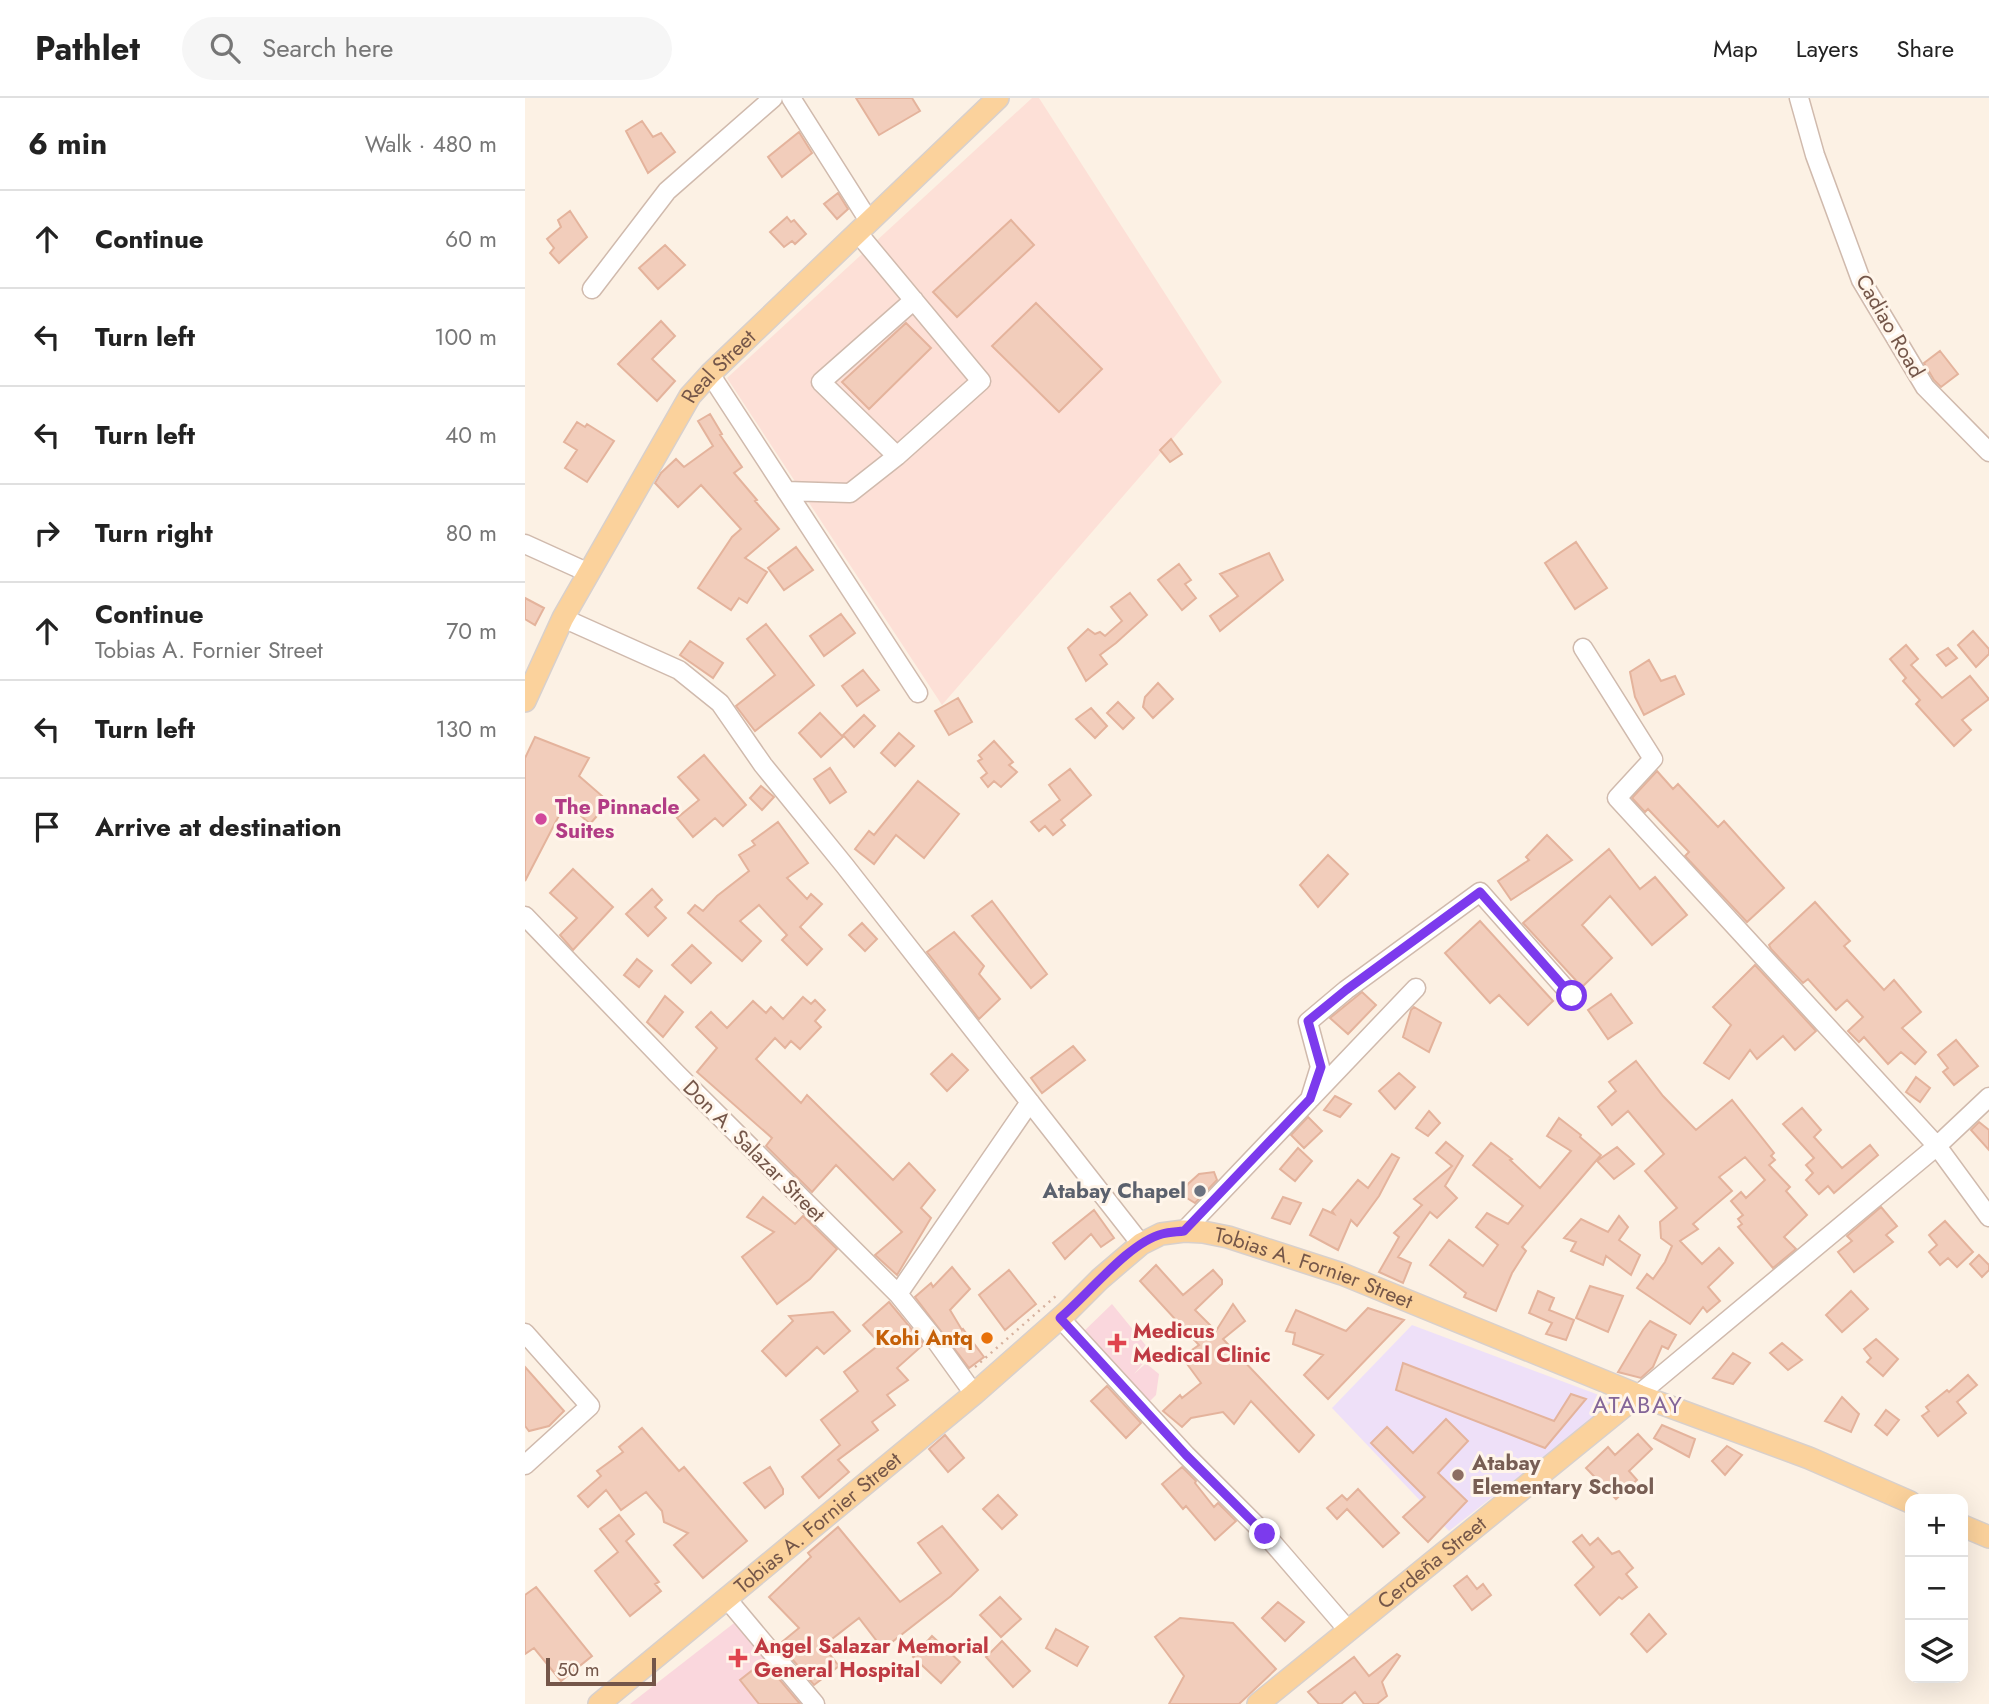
<!DOCTYPE html>
<html lang="en">
<head>
<meta charset="utf-8">
<style>
  body { margin:0; font-family:Jost,sans-serif; background:#f6f6f6; color:#222 }
  .controls { position:absolute; right:21px; bottom:21px; display:grid; overflow:hidden; border-radius:14px; box-shadow:0 7px 28px #0002 }
  .controls button { width:63px; height:63px; display:grid; place-items:center; padding:0; border:0; border-bottom:2px solid #e0e0e0; background:#fff; color:#222; font:35px sans-serif }
  .scale { position:absolute; left:21px; bottom:18px; width:110px; box-sizing:border-box; padding-left:7px; border:4px solid #745649; border-top:0; font-size:19px; line-height:24px; white-space:nowrap; color:#745649; -webkit-text-stroke:5px #fff5ea; paint-order:stroke }
  .stop { position:absolute; width:21px; height:21px; margin:-16px; border:5px solid #7c3aed; border-radius:50%; background:#fff }
  .stop.end { background:#7c3aed; border-color:#fff; box-shadow:0 2px 7px #0008 }
  .list { margin:0; padding:0; list-style:none }
  h2 { display:flex; justify-content:space-between; align-items:center; height:91px; margin:0; padding:0 28px; font-size:30px }
  h2 small { font-size:23px; font-weight:400; color:#767676 }
  .list li { display:grid; grid-template-columns:46px 1fr auto; gap:21px; align-items:center; box-sizing:border-box; height:98px; padding:0 28px; border-top:2px solid #e0e0e0 }
  .list b { display:block; font-size:26px; white-space:nowrap }
  .list p { margin:0; font-size:23px; white-space:nowrap; color:#767676 }
  .list em { font-size:23px; font-style:normal; color:#767676 }
  .icon { flex:none; width:38px; height:38px; fill:none; stroke:currentColor; stroke-width:2; stroke-linecap:round; stroke-linejoin:round }
  .map { position:relative; flex:none; width:1464px; height:1606px; overflow:hidden }
  header { display:flex; align-items:center; gap:42px; box-sizing:border-box; height:98px; padding:0 35px; background:#fff; border-bottom:2px solid #e0e0e0 }
  header strong { font-size:33px }
  nav { display:flex; gap:38px; margin-inline-start:auto; font-size:24px }
  .search { width:490px; height:63px; background:#f6f6f6; display:flex; align-items:center; gap:18px; box-sizing:border-box; padding:0 24px; border-radius:38px; color:#767676; font-size:26px }
  main { display:flex }
  aside { flex:1; background:#fff }
  .map>svg:first-child { display:block }
  .commercial { fill:#fde0d7 }
  .education { fill:#eee0f8 }
  .medical { fill:#fad7dd }
  .building { fill:#f2cdbb; stroke:#e4b39c; stroke-width:2 }
  .lines { fill:none; stroke-linecap:round; stroke-linejoin:round }
  .minor-casing { stroke:#d0baad; stroke-width:21 }
  .major-casing { stroke:#d8d0cc; stroke-width:24 }
  .path { stroke:#d6b19e; stroke-width:2.5; stroke-dasharray:2 5; stroke-linecap:butt }
  .minor { stroke:#fff; stroke-width:18 }
  .major { stroke:#fbd29c; stroke-width:21 }
  .route { stroke:#7c3aed; stroke-width:9 }
  .hotel-dot { fill:#d1479c; stroke:#fff5ea; stroke-width:2.5 }
  .worship-dot { fill:#6b7280; stroke:#fff5ea; stroke-width:2.5 }
  .food-dot { fill:#e8710a; stroke:#fff5ea; stroke-width:2.5 }
  .health-dot { fill:#e0444e; stroke:#fff5ea; stroke-width:2.5 }
  .education-dot { fill:#8d6e63; stroke:#fff5ea; stroke-width:2.5 }
  .labels { text-anchor:middle; stroke-width:6; stroke-linejoin:round; paint-order:stroke }
  .street-label { font-size:21px; fill:#745649; stroke:#fff5ea }
  .hotel-label { font-size:21px; font-weight:bold; fill:#b23c85; stroke:#fff5ea; text-anchor:start }
  .worship-label { font-size:21px; font-weight:bold; fill:#5b616d; stroke:#fff5ea; text-anchor:end }
  .health-label { font-size:21px; font-weight:bold; fill:#be3a42; stroke:#fff5ea; text-anchor:start }
  .food-label { font-size:21px; font-weight:bold; fill:#c56008; stroke:#fff5ea; text-anchor:end }
  .education-label { font-size:21px; font-weight:bold; fill:#785e54; stroke:#fff5ea; text-anchor:start }
  .quarter-label { font-size:24px; letter-spacing:2px; fill:#846598; stroke:#fff5ea }
</style>
</head>
<body>
<header>
<strong>Pathlet</strong>
<div class="search"><svg class="icon" aria-label="search" viewBox="0 0 24 24"><circle cx="10" cy="10" r="6"/><path d="M15 15l6 6"/></svg>Search here</div>
<nav><a>Map</a><a>Layers</a><a>Share</a></nav>
</header>
<main>
<aside>
<h2>6 min<small>Walk · 480 m</small></h2>
<ul class="list">
<li><svg class="icon" aria-label="ahead" viewBox="0 0 24 24"><path d="M12 20V5M6 11l6-6 6 6"/></svg><div><b>Continue</b></div><em>60 m</em></li>
<li><svg class="icon" aria-label="left" viewBox="0 0 24 24"><path d="M17 20v-9H6M10 6l-5 5 5 5"/></svg><div><b>Turn left</b></div><em>100 m</em></li>
<li><svg class="icon" aria-label="left" viewBox="0 0 24 24"><path d="M17 20v-9H6M10 6l-5 5 5 5"/></svg><div><b>Turn left</b></div><em>40 m</em></li>
<li><svg class="icon" aria-label="right" viewBox="0 0 24 24"><path d="M7 20v-9h11M14 6l5 5-5 5"/></svg><div><b>Turn right</b></div><em>80 m</em></li>
<li><svg class="icon" aria-label="ahead" viewBox="0 0 24 24"><path d="M12 20V5M6 11l6-6 6 6"/></svg><div><b>Continue</b><p>Tobias A. Fornier Street</p></div><em>70 m</em></li>
<li><svg class="icon" aria-label="left" viewBox="0 0 24 24"><path d="M17 20v-9H6M10 6l-5 5 5 5"/></svg><div><b>Turn left</b></div><em>130 m</em></li>
<li><svg class="icon" aria-label="arrive" viewBox="0 0 24 24"><path d="M6 21V4h12l-3 4 3 4H6"/></svg><div><b>Arrive at destination</b></div></li>
</ul>
</aside>
<div class="map">
<svg width="1464" height="1606" viewBox="0 0 1464 1606">
  <rect width="100%" height="100%" fill="#fcf1e4"/>
  <path class="commercial" d="M507,0H514L697,284L417,607L202,280Z"/>
  <path class="education" d="M887,1227L1090,1303L924,1433L807,1310Z"/>
  <path class="medical" d="M587,1206L627,1255L609,1276L628,1259L623,1267L634,1276L631,1297L621,1307L556,1236Z
    M222,1515L301,1606H105Z"/>
  <path class="building" d="M331,0H387L395,13L354,37Z
    M117,23L128,39L136,35L150,54L123,75L101,33Z
    M274,34L287,55L257,79L243,59Z
    M313,95L323,111L312,121L299,106Z
    M45,113L62,139L34,165L25,155L29,150L22,141L36,129L33,122Z
    M262,119L266,124L269,122L281,136L270,146L267,143L259,149L245,134Z
    M486,122L509,147L432,219L408,194Z
    M140,147L160,167L133,191L114,170Z
    M511,205L577,271L534,314L467,248Z
    M136,223L150,238L127,261L150,283L132,303L93,266Z
    M381,225L406,250L344,311L317,284Z
    M1415,253L1433,276L1416,289L1409,282L1399,265Z
    M185,316L197,336L195,337L217,369L209,375L232,402L230,403L254,431L220,460L242,474L222,505L214,500L206,512L173,490L207,439L216,431L176,387L153,409L130,385L136,375L151,361L159,369L188,348L173,323Z
    M52,324L60,329L62,326L89,343L62,384L40,370L52,352L39,344Z
    M646,341L657,356L645,364L635,352Z
    M1051,444L1082,490L1050,511L1020,465Z
    M271,449L288,472L259,492L243,470Z
    M744,455L758,482L695,533L685,518L713,498L695,476Z
    M654,466L666,482L660,486L671,500L657,512L633,482Z
    M605,495L622,517L591,545L575,557L582,566L561,583L543,550L563,531L570,536L575,534L580,538L597,523L586,509Z
    M0,500L19,510L10,527L0,521Z
    M316,516L330,535L299,558L285,538Z
    M241,526L289,587L230,633L211,608L250,577L222,541Z
    M1448,533L1464,551V556L1451,569L1433,547Z
    M165,543L198,565L188,580L155,557Z
    M1381,547L1393,561L1386,567L1417,600L1445,578L1464,601L1437,622L1446,632L1429,648L1391,606L1395,602L1378,583L1381,580L1365,561Z
    M1423,550L1432,560L1421,568L1412,557Z
    M1124,562L1136,583L1150,578L1159,596L1119,617L1110,599L1105,574Z
    M338,572L354,592L332,608L317,588Z
    M633,585L648,601L628,620L618,609L620,599Z
    M433,600L447,624L424,637L410,613Z
    M593,604L609,620L598,631L582,615Z
    M566,610L582,628L570,640L551,621Z
    M295,615L318,639L296,659L274,635Z
    M339,617L350,628L329,649L318,637Z
    M374,635L389,648L370,668L356,655Z
    M10,639L64,660L54,678L84,704L65,726L41,704L0,783V660Z
    M469,643L488,664L484,667L492,674L476,689L469,683L463,689L456,680L462,675L453,663L457,661L454,657Z
    M179,657L221,707L198,728L190,720L168,739L152,720L174,702L153,679Z
    M305,670L321,694L305,705L289,681Z
    M545,671L566,697L536,722L540,727L528,737L520,728L514,733L506,724L535,702L524,687Z
    M1132,673L1148,691L1153,686L1193,729L1199,723L1259,790L1222,824L1160,758L1164,754L1123,711L1120,714L1107,700Z
    M393,683L434,716L399,760L371,737L349,766L330,751L344,733L349,737Z
    M236,688L249,699L237,712L225,700Z
    M253,724L283,765L262,780L282,801L286,796L297,806L275,829L297,851L282,867L257,842L262,837L234,807L215,823L236,843L217,863L163,815L170,807L178,813L192,798L224,773L214,757L230,747L227,743Z
    M1022,737L1047,762L986,802L973,783L1004,762L1001,759Z
    M1084,751L1115,791L1130,779L1162,817L1127,847L1085,798L1057,827L1087,860L1057,889L998,825Z
    M803,757L823,776L793,809L775,787Z
    M48,771L88,809L48,852L35,837L52,820L25,795Z
    M127,791L137,802L130,809L141,820L123,838L101,816Z
    M467,803L522,876L506,890L447,818Z
    M1290,804L1325,843L1319,848L1359,892L1369,882L1396,914L1377,930L1401,954L1390,966L1376,954L1363,966L1339,939L1334,944L1323,933L1338,919L1322,902L1311,912L1283,881L1278,885L1246,851L1244,847Z
    M955,823L1028,903L1003,927L974,897L965,905L920,855Z
    M337,825L352,841L340,853L324,837Z
    M429,834L459,868L454,876L475,901L454,921L402,854Z
    M167,847L186,865L166,885L147,867Z
    M112,861L127,873L114,889L99,877Z
    M1230,867L1291,933L1270,952L1258,938L1232,961L1225,952L1204,981L1179,965L1206,927L1188,909Z
    M837,894L851,907L823,936L805,920Z
    M1086,896L1107,925L1083,941L1063,912Z
    M140,898L158,914L138,939L122,924Z
    M278,899L286,906L290,902L300,912L290,923L296,929L275,951L266,943L260,950L250,940L231,961L276,1005L282,997L368,1082L384,1065L410,1092L396,1110L406,1120L372,1177L350,1157L377,1134L311,1067L287,1094L241,1048L247,1040L172,974L192,950L171,929L186,914L202,930L228,903L241,915L246,909L258,921Z
    M889,909L916,925L904,954L878,939L886,912Z
    M1431,942L1453,968L1429,987L1418,974L1423,970L1413,957Z
    M548,948L560,962L517,995L506,980Z
    M427,956L443,972L422,993L406,976Z
    M1111,963L1138,998L1171,1032L1207,1002L1249,1055L1246,1058L1250,1062L1244,1067L1265,1089L1261,1093L1282,1117L1259,1139L1271,1151L1248,1170L1213,1129L1217,1126L1213,1121L1218,1117L1206,1103L1216,1094L1221,1100L1240,1082L1220,1059L1194,1079L1207,1093L1168,1126L1173,1131L1155,1143L1177,1166L1194,1150L1208,1165L1183,1189L1195,1203L1182,1214L1178,1209L1165,1226L1112,1190L1122,1176L1128,1181L1140,1164L1147,1148L1136,1140L1135,1124L1152,1110L1120,1073L1139,1056L1103,1013L1087,1027L1073,1009L1091,993L1084,984Z
    M874,975L890,989L870,1011L854,993Z
    M1391,979L1405,990L1395,1004L1381,994Z
    M810,998L826,1006L815,1019L799,1012Z
    M1277,1010L1296,1032L1289,1039L1317,1070L1345,1047L1353,1057L1309,1095L1303,1088L1294,1096L1281,1082L1288,1075L1281,1067L1289,1060L1258,1026Z
    M904,1013L915,1025L903,1038L891,1030Z
    M783,1019L797,1033L779,1050L766,1037Z
    M1034,1020L1056,1037L1055,1039L1076,1057L997,1149L1001,1153L987,1175L971,1213L939,1199L941,1195L905,1167L924,1142L958,1168L973,1147L951,1129L962,1115L983,1126L998,1108L948,1067L966,1045L987,1061L985,1062L1015,1090L1046,1053L1022,1038Z
    M1454,1024L1464,1032V1052L1446,1032Z
    M921,1044L938,1058L920,1088L932,1100L912,1120L905,1114L873,1159L886,1165L878,1185L854,1174L874,1139L869,1135L897,1107L889,1101L927,1068L911,1055Z
    M1092,1049L1109,1066L1089,1081L1072,1063Z
    M773,1050L787,1063L770,1083L755,1071Z
    M867,1056L874,1060L854,1098L832,1128L826,1122L813,1152L785,1137L798,1111L809,1116L807,1113L833,1082L843,1090Z
    M689,1074L692,1082L670,1105L657,1097L663,1086L674,1076Z
    M238,1099L270,1126L278,1118L312,1151L285,1181L252,1206L217,1159L249,1134L222,1119Z
    M758,1099L776,1105L765,1126L747,1120Z
    M1356,1109L1372,1128L1361,1137L1368,1144L1329,1174L1313,1154L1327,1143L1322,1138Z
    M569,1112L589,1140L576,1149L566,1136L540,1161L528,1145Z
    M1094,1118L1103,1129L1094,1142L1115,1157L1106,1177L1081,1158L1078,1167L1046,1153L1051,1144L1039,1140L1056,1121L1083,1134Z
    M1420,1123L1448,1154L1432,1169L1423,1160L1415,1167L1404,1154L1412,1147L1404,1137Z
    M1454,1157L1464,1167V1172L1457,1179L1445,1166Z
    M631,1167L658,1197L688,1172L697,1182V1186L670,1212L691,1233L708,1206L715,1216L720,1223L698,1241L789,1337L774,1354L726,1303L709,1326L698,1314L666,1320L657,1329L638,1313L655,1297L657,1300L676,1285L657,1259L674,1247L615,1183Z
    M427,1169L445,1191L425,1212L437,1232L438,1231L459,1259L444,1270L390,1199L406,1185L408,1189Z
    M484,1172L511,1206L480,1232L454,1197Z
    M1065,1188L1098,1198L1083,1234L1051,1220Z
    M1013,1193L1029,1200L1024,1212L1049,1222L1041,1242L1021,1236L1027,1225L1004,1215Z
    M1326,1193L1343,1211L1317,1234L1301,1217Z
    M364,1204L399,1246L372,1270L383,1282L362,1297L370,1307L347,1324L353,1332L313,1362L324,1374L294,1400L277,1379L315,1347L296,1322L333,1293L319,1274L355,1246L338,1227Z
    M843,1210L879,1222L803,1301L779,1277L798,1257L768,1246L770,1235L761,1233L771,1212L821,1233Z
    M308,1214L325,1233L299,1256L292,1249L261,1278L237,1253L268,1223L264,1218Z
    M1125,1223L1151,1237L1143,1251L1137,1248L1128,1269L1116,1280L1093,1274L1118,1232Z
    M1351,1241L1373,1261L1358,1278L1342,1264L1346,1260L1339,1251Z
    M1257,1245L1277,1262L1263,1272L1245,1255Z
    M1208,1255L1225,1265L1208,1286L1188,1280Z
    M878,1265L1029,1323L1046,1296L1061,1301L1020,1350L871,1292Z
    M0,1269L39,1313L24,1328L4,1333L0,1328Z
    M1443,1277L1452,1287L1432,1304L1441,1315L1413,1338L1397,1318L1404,1313L1401,1309L1422,1292L1424,1294Z
    M582,1288L616,1325L601,1340L566,1303Z
    M1317,1299L1334,1316L1326,1334L1300,1323Z
    M1361,1312L1374,1322L1362,1337L1350,1327Z
    M921,1321L943,1343L913,1375L942,1403L903,1444L878,1419L900,1399L846,1345L862,1329L888,1355Z
    M1137,1327L1170,1341L1164,1359L1129,1340Z
    M117,1330L154,1373L159,1369L222,1443L178,1480L149,1447L163,1435L139,1424L137,1413L121,1394L96,1412L81,1392L63,1409L53,1398L76,1378L72,1373L98,1354L94,1349Z
    M1113,1336L1127,1351L1104,1373L1112,1382L1091,1401L1061,1370L1083,1349L1090,1357Z
    M420,1337L439,1360L423,1374L404,1351Z
    M1202,1348L1217,1357L1200,1377L1187,1363Z
    M245,1369L258,1391V1396L240,1410L219,1385Z
    M657,1369L671,1383L670,1385L689,1409L693,1405L711,1423L690,1442L661,1408L658,1411L637,1386Z
    M833,1391L874,1435L858,1449L822,1411L812,1421L802,1410L817,1397L822,1402Z
    M473,1397L492,1417L477,1431L458,1411Z
    M94,1417L109,1436L101,1443L134,1484L130,1486L136,1493L105,1518L70,1473L93,1454L75,1431Z
    M417,1428L453,1472L426,1498L358,1551L334,1520L298,1548L314,1568L289,1587L257,1549L259,1547L257,1544L274,1530L244,1499L286,1459L283,1455L313,1429L375,1504L416,1475L393,1445Z
    M1057,1437L1065,1447L1073,1440L1087,1456L1094,1453L1108,1470L1101,1476L1112,1489L1097,1501L1094,1499L1075,1517L1050,1487L1069,1469L1048,1444Z
    M942,1478L952,1491L958,1486L966,1497L947,1512L929,1488Z
    M11,1489L67,1558L36,1583L9,1550L0,1556V1497Z
    M475,1499L496,1521L476,1539L455,1517Z
    M753,1504L779,1524L760,1543L737,1520Z
    M1124,1516L1141,1536L1122,1554L1106,1536Z
    M655,1520L708,1525L751,1571L714,1606H644L659,1578L630,1539Z
    M531,1531L563,1549L552,1568L521,1550Z
    M407,1538L435,1564L416,1585L388,1559Z
    M477,1543L505,1573L488,1589L461,1559Z
    M872,1556L875,1558L857,1584L862,1598L852,1606H839L830,1594L816,1606H794L783,1594L829,1559L844,1578Z
    M239,1563L275,1606H234L215,1582Z"/>
  <g class="lines">
    <defs>
      <path id="minor" d="M266,0L344,123
        M1274,0L1290,57L1336,182L1400,289L1464,354
        M67,191L142,93L248,0
        M185,276L393,595
        M372,358L296,284L389,202
        M261,393L325,395L372,358L456,283L332,134
        M0,446L64,475
        M38,520L154,572L195,605L238,667L320,768L616,1146
        M1058,550L1128,661L1092,700L1412,1048L1464,1119
        M0,818L151,975L373,1196L411,1243L449,1296
        M785,1001L795,969L783,924L821,892L955,794L1047,898
        M659,1133L891,890
        M373,1196L505,1004
        M535,1220L661,1357L740,1436L823,1532
        M0,1235L65,1308L0,1367
        M1113,1297L1412,1048L1464,999
        M202,1501L290,1606"/>
      <g id="major">
        <path id="s1" d="M0,603L38,520L165,298L185,276L473,0"/>
        <path d="M1438,1428L1464,1439"/>
        <path id="s2" d="M74,1606L449,1296L542,1214L575,1181L616,1146L636,1136L659,1133L678,1134L703,1139L817,1176L1113,1297L1284,1360L1385,1404"/>
        <path id="s3" d="M733,1606L1113,1297"/>
      </g>
    </defs>
    <use href="#minor" class="minor-casing"/>
    <use href="#major" class="major-casing"/>
    <path class="path" d="M450,1269L532,1197"/>
    <use href="#minor" class="minor"/>
    <use href="#major" class="major"/>
  </g>
  <g class="lines">
    <path class="route" d="M740,1436L661,1357L535,1220C563,1197 603,1145 637,1136C644,1134 652,1134 659,1133L785,1001L796,969L783,923L821,892L955,794L1047,898"/>
  </g>
  <circle class="hotel-dot" cx="16" cy="721" r="7"/>
  <circle class="worship-dot" cx="675" cy="1093" r="7"/>
  <circle class="food-dot" cx="462" cy="1240" r="7"/>
  <g class="health-dot">
    <path d="M588.5 1234.5h7v7h7v7h-7v7h-7v-7h-7v-7h7z"/>
    <path d="M209.5 1549.5h7v7h7v7h-7v7h-7v-7h-7v-7h7z"/>
  </g>
  <circle class="education-dot" cx="933" cy="1377" r="7"/>
  <g class="labels">
    <g class="street-label">
      <text transform="translate(1365 228) rotate(60)" y="7">Cadiao Road</text>
      <text dy="7" stroke="none"><textPath href="#s1" startOffset="388">Real Street</textPath></text>
      <text transform="translate(229 1053) rotate(45)" y="7">Don A. Salazar Street</text>
      <text dy="7" stroke="none"><textPath href="#s2" startOffset="892">Tobias A. Fornier Street</textPath></text>
      <text dy="7" stroke="none"><textPath href="#s2" startOffset="284">Tobias A. Fornier Street</textPath></text>
      <text dy="7" stroke="none"><textPath href="#s3" startOffset="224">Cerdeña Street</textPath></text>
    </g>
    <g class="hotel-label">
      <text x="30" y="716">The Pinnacle<tspan x="30" dy="24">Suites</tspan></text>
    </g>
    <g class="worship-label">
      <text x="661" y="1100">Atabay Chapel</text>
    </g>
    <g class="health-label">
      <text x="608" y="1240">Medicus<tspan x="608" dy="24">Medical Clinic</tspan></text>
      <text x="229" y="1555">Angel Salazar Memorial<tspan x="229" dy="24">General Hospital</tspan></text>
    </g>
    <g class="food-label">
      <text x="448" y="1247">Kohi Antq</text>
    </g>
    <g class="education-label">
      <text x="947" y="1372">Atabay<tspan x="947" dy="24">Elementary School</tspan></text>
    </g>
    <g class="quarter-label">
      <text x="1113" y="1315">ATABAY</text>
    </g>
  </g>
</svg>
<div class="controls">
<button>+</button>
<button>−</button>
<button><svg class="icon" aria-label="layers" viewBox="0 0 24 24"><path d="M12 4l9 5-9 5-9-5zM3 14l9 5 9-5"/></svg></button>
</div>
<div class="scale">50 m</div>
<div class="stop" style="left:1047px;top:898px"></div>
<div class="stop end" style="left:740px;top:1436px"></div>
</div>
</main>
</body>
</html>
